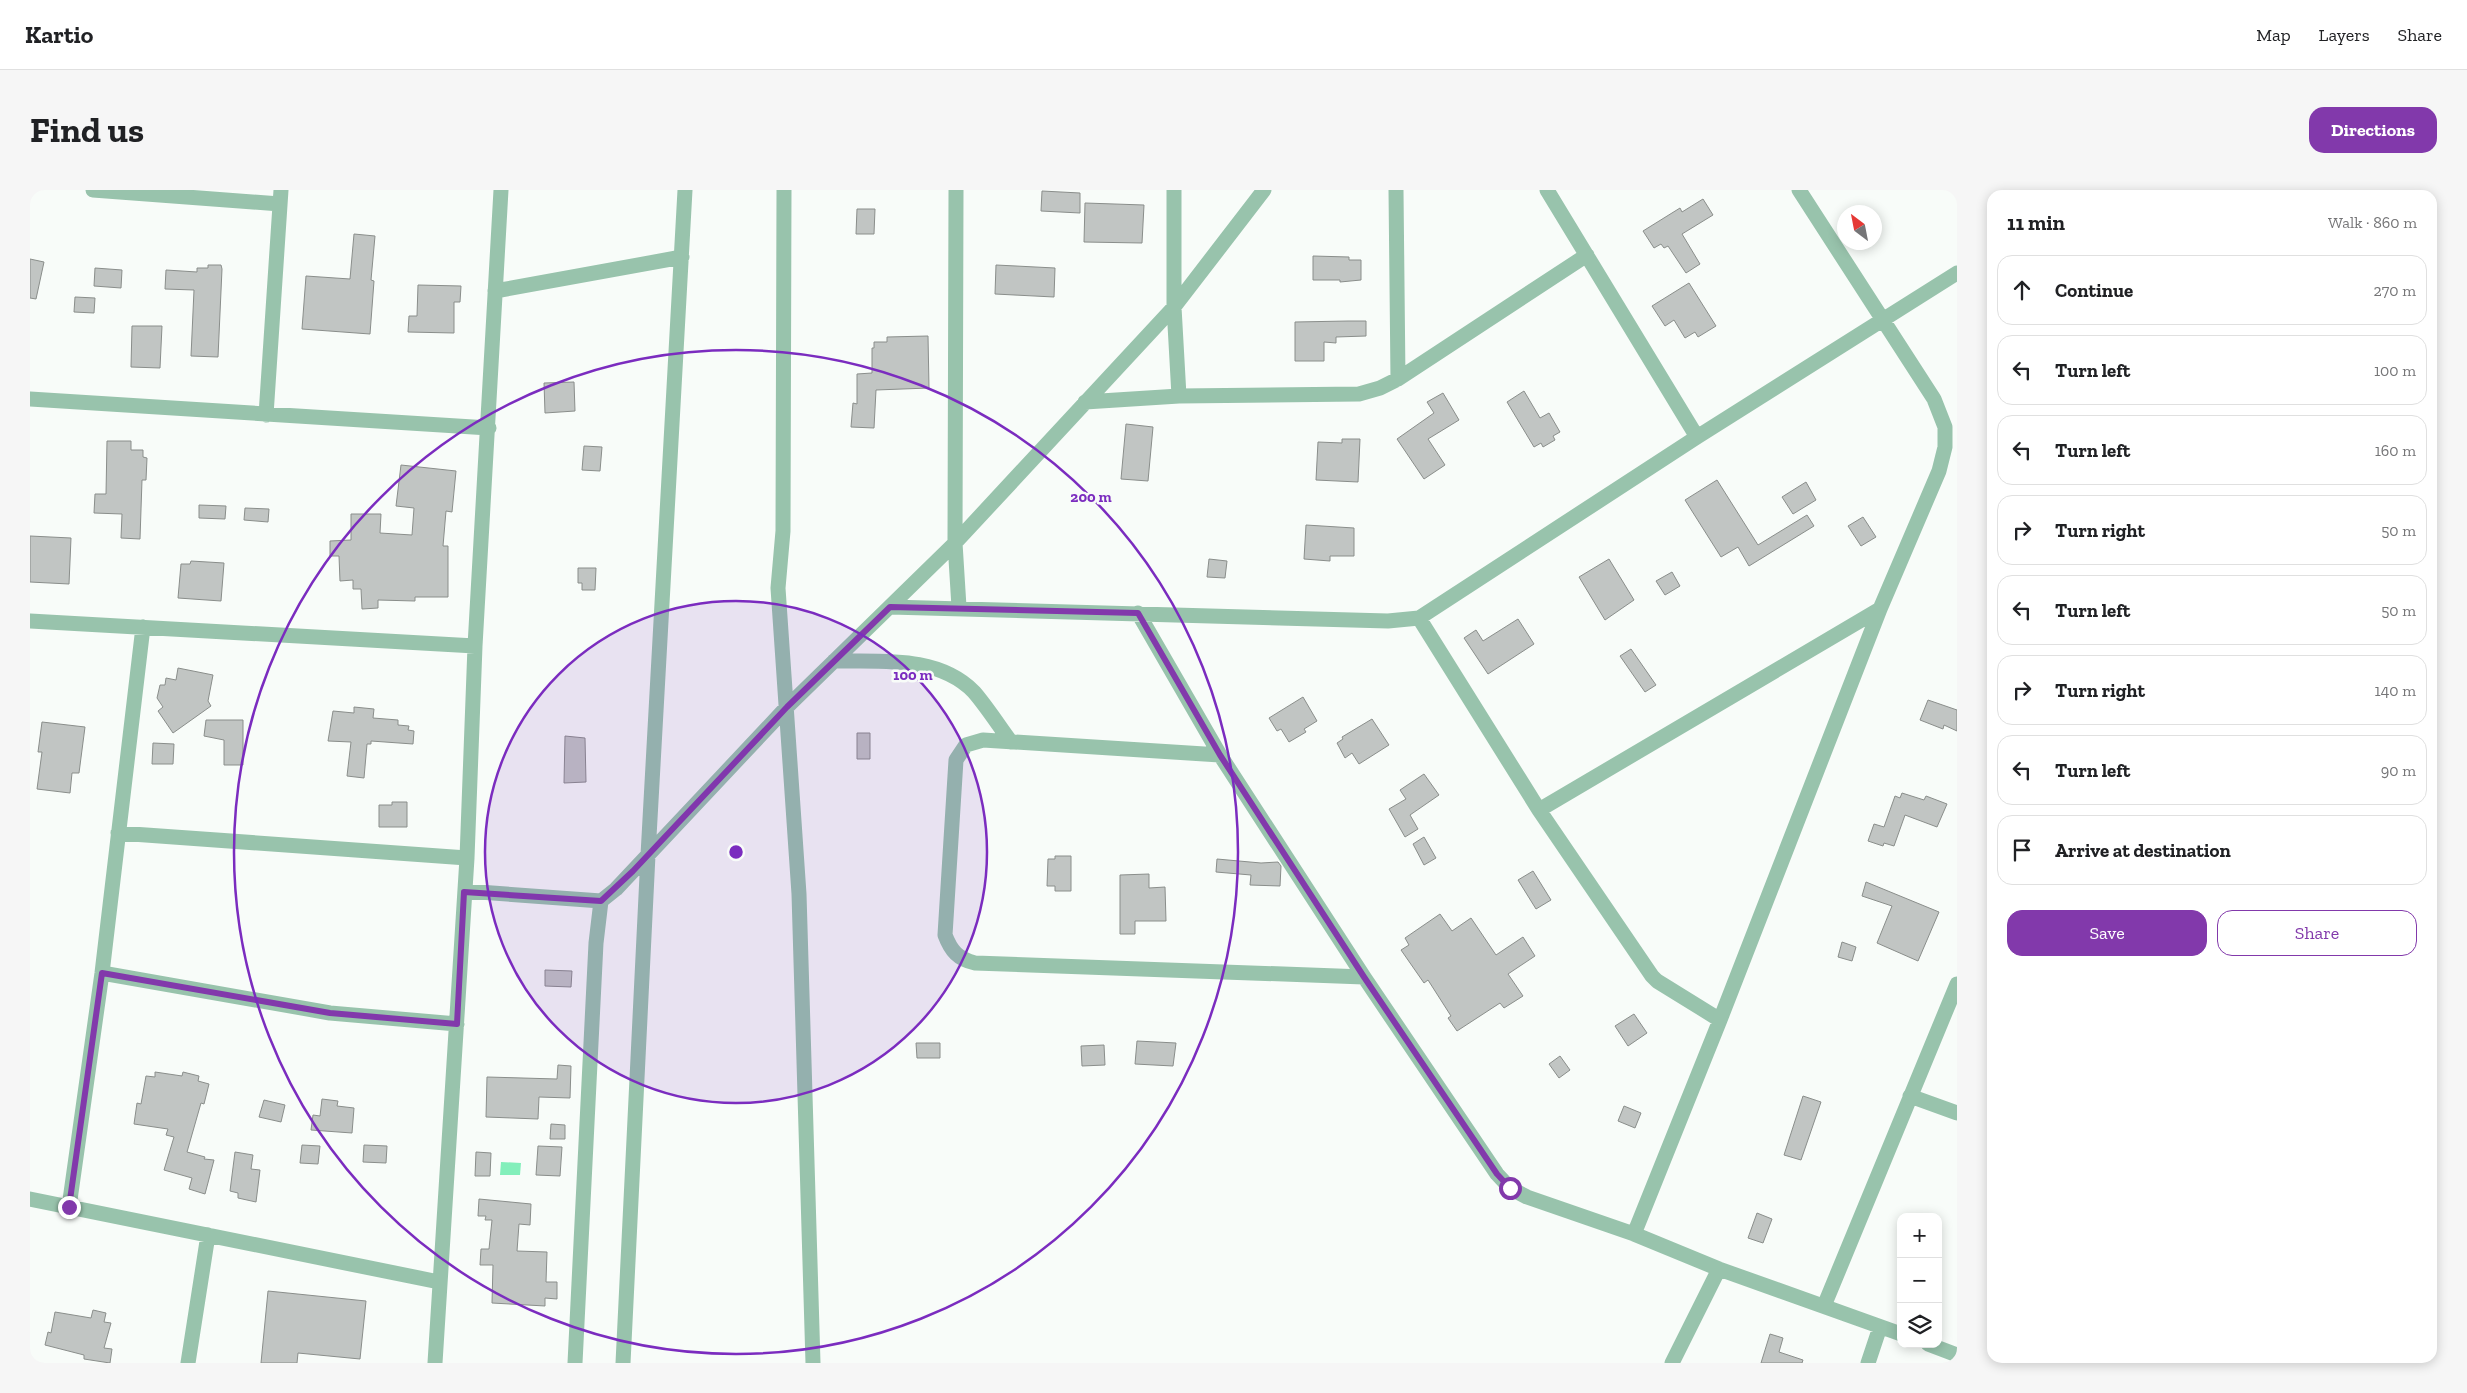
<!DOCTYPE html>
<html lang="en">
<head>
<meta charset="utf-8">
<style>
  body { margin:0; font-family:"Zilla Slab",serif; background:#f6f6f6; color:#202124 }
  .controls { position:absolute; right:15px; bottom:15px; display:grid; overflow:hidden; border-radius:10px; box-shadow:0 2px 12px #0003 }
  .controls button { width:45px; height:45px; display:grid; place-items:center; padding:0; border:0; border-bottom:1px solid #e0e0e0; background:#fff; color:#202124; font:25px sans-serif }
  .compass { position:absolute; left:1807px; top:15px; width:45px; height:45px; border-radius:50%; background:#fff; box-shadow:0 2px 12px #0003; rotate:328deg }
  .stop { position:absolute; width:15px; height:15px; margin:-11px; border:4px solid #8239ab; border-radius:50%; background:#fff }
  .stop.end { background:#8239ab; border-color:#fff; box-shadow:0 1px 5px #0008 }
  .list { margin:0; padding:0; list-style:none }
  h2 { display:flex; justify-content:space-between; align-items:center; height:65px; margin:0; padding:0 20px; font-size:21px }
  h2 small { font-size:16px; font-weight:400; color:#757577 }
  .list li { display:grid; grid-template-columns:32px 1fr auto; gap:15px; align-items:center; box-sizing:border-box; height:70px; margin:0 10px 10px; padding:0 10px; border:1px solid #e0e0e0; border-radius:15px }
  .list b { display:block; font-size:19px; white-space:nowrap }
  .list em { font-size:16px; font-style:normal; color:#757577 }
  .actions { display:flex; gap:10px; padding:15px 20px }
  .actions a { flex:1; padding:11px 0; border:1px solid #8239ab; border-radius:15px; text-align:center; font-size:18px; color:#8239ab }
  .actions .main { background:#8239ab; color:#fff }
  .icon { flex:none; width:28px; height:28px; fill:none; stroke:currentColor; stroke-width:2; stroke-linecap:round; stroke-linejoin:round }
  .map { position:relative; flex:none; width:1927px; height:1173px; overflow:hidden; border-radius:15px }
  header { display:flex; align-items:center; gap:30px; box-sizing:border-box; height:70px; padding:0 25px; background:#fff; border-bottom:1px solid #e0e0e0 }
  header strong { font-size:24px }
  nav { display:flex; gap:28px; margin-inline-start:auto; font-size:18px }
  .intro { display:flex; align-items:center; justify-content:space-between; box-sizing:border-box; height:120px; padding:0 30px }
  h1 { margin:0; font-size:35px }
  .button { padding:12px 22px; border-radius:15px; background:#8239ab; color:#fff; font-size:18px; font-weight:700 }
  main { display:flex; gap:30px; padding:0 30px }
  aside { flex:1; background:#fff; border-radius:15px; box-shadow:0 2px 12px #0003 }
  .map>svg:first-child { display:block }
  .water { fill:#83efbb }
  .building { fill:#c1c5c3; stroke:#8a8e8b }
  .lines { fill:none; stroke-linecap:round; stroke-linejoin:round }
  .street { stroke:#98c3ac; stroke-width:15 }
  .route { stroke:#8239ab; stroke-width:6 }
  .ring { fill:none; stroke:#7b2cbf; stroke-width:2.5 }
  .centre { fill:#7b2cbf; stroke:#f8fcf9; stroke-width:2.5 }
  .ring-label { font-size:15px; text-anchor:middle; font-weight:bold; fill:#7b2cbf; stroke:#f8fcf9; stroke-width:5; stroke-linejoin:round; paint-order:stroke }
</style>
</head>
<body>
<header>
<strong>Kartio</strong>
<nav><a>Map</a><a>Layers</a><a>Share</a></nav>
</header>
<div class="intro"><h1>Find us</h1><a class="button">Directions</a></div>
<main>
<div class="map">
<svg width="1927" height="1173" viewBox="0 0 1927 1173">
  <rect width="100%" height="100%" fill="#f8fcf9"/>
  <path class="water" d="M471,972L491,973L490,985H470Z"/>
  <path class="building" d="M1012,1L1050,3V23L1011,21Z
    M1673,9L1683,25L1652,44L1670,74L1656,83L1638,56L1634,58L1631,54L1624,58L1613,41L1650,18L1652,22Z
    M1055,13L1114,15L1112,53L1054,52Z
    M827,19H845L844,44H826Z
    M324,44L345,46L341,90L344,91L340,144L272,139L276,86L320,89Z
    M1283,66L1319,67V70H1331V90L1310,92V90H1283Z
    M0,69L14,72L6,109L0,108Z
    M178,75H191L192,79L188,167L161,166L164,100L135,99L136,80L167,82V78H178Z
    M966,75L1025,78L1024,107L965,104Z
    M65,78L92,80L91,98L64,96Z
    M1659,93L1686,136L1668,147L1665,142L1655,148L1644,130L1635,136L1622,116Z
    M388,95L431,96L430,112H424V143L378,142L379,126H387Z
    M45,107L65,108L64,123L44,122Z
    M1318,131H1336V146L1306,147V153L1294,152V171H1265V132Z
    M102,136H132L130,178L101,177Z
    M898,146L899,198L846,200L844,238L821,237L823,213L827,214V184L842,183V158H844V152H857V147Z
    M544,192L545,221L515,223L514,193Z
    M1494,201L1510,228L1519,223L1530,242L1523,246L1525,250L1513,257L1511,253L1504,257L1477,212Z
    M1413,203L1429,230L1398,249L1415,275L1394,289L1367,249L1404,223L1397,212Z
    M1096,234L1123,237L1118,291L1091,289Z
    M1312,249H1330L1328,292L1286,290L1288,252L1312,253Z
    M77,251H101V260H113V267L117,268L116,290H112L110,349L91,348L92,324L64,323L65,304H76Z
    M554,256L572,257L570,281L552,280Z
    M371,275L426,281L422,322L416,321L413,356H418V407H385V411L348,410V418L332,419L331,399H323V390L310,391L309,366H300V351L321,350V324H351L350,343L382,345L384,318L366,316Z
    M1687,290L1728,355L1777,325L1784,336L1719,376L1708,357L1691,367L1655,310Z
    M1776,292L1786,310L1763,324L1752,307Z
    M169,315L196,316L195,329L169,328Z
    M215,318L239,319L238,332L214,330Z
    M1833,327L1846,347L1831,356L1818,336Z
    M1276,335L1324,338V366H1300V371L1274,369Z
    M0,346L41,348L39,394L0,392Z
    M1179,369L1197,371L1195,388L1177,387Z
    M1579,369L1604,410L1575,430L1549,387Z
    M161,371L194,373L191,411L148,408L151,374H160Z
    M548,378H566L565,400H552V393H548Z
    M1642,382L1650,396L1635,405L1626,391Z
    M1488,429L1504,454L1458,484L1434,448L1446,440L1453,451Z
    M1601,459L1626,495L1615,502L1590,466Z
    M148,478L183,485L178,511L181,516L143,543L128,521L133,517L127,508L130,495H135L136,488L146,490Z
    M1273,507L1287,531L1274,539L1276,542L1259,552L1251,539L1247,541L1239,528Z
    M1898,510L1927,520V541L1914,535L1913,539L1890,530Z
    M324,517L344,519L343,528L368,530V535L379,536L378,540L384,541L383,554L341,551V554H337L334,588L317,586L321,552L298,551L303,521L324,523Z
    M1342,529L1359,555L1329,574L1322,563L1315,568L1307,553L1313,549L1312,547Z
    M176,530H213V575H194V550L174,546Z
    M12,532L55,537L49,583H42L40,603L7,599L12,562H8Z
    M827,543H840V569H827Z
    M535,546L555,548L556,592L534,593Z
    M123,553L144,554L143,574H122Z
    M1394,584L1409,605L1380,625L1388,639L1375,647L1359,619L1376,609L1370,600Z
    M1872,603L1894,610L1896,606L1917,614L1907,637L1875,625L1864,656L1854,653L1853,656L1838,651L1844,634L1854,637L1865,606L1870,608Z
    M362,612H377V637H349V615H362Z
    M1394,647L1406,668L1394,675L1383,654Z
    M1025,666H1041V701H1025V696H1017L1018,669H1025Z
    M1187,669L1231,673L1248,672L1251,676L1250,696L1220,695L1221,685L1186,682Z
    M1503,681L1521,710L1506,719L1488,690Z
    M1119,684V698L1135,697L1136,731H1105V744H1090V685Z
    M1836,692L1909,722L1888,771L1847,753L1862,716L1832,706Z
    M1410,724L1422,741L1441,728L1466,765L1493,747L1505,766L1478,784L1493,806L1474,818L1470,813L1427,841L1418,828L1421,826L1398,790L1394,793L1371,760L1379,755L1375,748Z
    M1812,752L1826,757L1822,771L1808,767Z
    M515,780L542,781L541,797L515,796Z
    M1604,824L1617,843L1598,856L1585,836Z
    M1107,851L1146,853L1143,876L1105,874Z
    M886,853H910V868H887Z
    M1074,855L1075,875L1052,876L1051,856Z
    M1530,866L1540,880L1529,888L1519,874Z
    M528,875L541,876L540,908L509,907L508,929L456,927L457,887L527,889Z
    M125,882L152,886L153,882L169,886L168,891L179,894L174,914L171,913L157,962L175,967L174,969L184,970L175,1004L159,999L162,988L134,980L144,947L136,945L138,939L104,934L107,913L111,914L116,886L125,887Z
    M1773,906L1791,912L1771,970L1754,965Z
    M292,909L308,911L307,916L324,918L322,943L281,940L283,925L290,926Z
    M234,910L255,915L251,932L229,927Z
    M1594,916L1611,923L1605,938L1588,931Z
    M521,934L535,935V949H520Z
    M272,955L290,956L288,974L270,973Z
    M334,955L357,956L356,973L333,972Z
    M508,956L532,957L530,986L506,985Z
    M205,962L223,965L221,979L230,980L226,1012L208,1008V1003L200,1001Z
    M446,962L461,963L460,986H445Z
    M449,1009L501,1014L500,1035L489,1034L487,1061L517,1062L516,1092H527V1109L515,1108V1116L462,1113L463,1075H450L451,1059H459L462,1030H455L456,1026H448Z
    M1727,1023L1742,1029L1733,1053L1718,1048Z
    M238,1101L336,1111L330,1169L268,1163L267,1173H231Z
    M63,1120L76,1123L74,1132L81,1133L74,1158L82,1159L80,1173L54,1169V1165L15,1155L18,1142L21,1143L25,1122L61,1128Z
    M1740,1144L1753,1148L1749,1162L1773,1170L1772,1173H1731Z"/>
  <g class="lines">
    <path class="street" d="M63,0L250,14
      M754,0L753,341L748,398L769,704L783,1173
      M926,0L925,353L929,417
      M1144,0V117L1149,206
      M1366,0L1368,189
      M1517,0L1667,247
      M465,101L652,67
      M0,209L459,238
      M1055,212L1149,206L1329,204L1350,198L1368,189L1557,65
      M236,225L251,0
      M860,417L1358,431L1389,428L1667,247L1927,83
      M1108,423L1190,565L1334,787L1467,984L1480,998L1497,1007L1604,1044L1689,1079L1871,1144
      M1389,428L1509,620L1622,786L1627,791L1690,830
      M0,431L445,456
      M804,471C850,472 908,465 944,502C957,517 969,536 981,552
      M1190,565L953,550L936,555L926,570L915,745C921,761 928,769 945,773L1334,787
      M1509,620L1850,419
      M88,643L437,668
      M435,701L571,711L586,699L757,517L925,353L1144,117L1234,0
      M72,783L300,823L427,834
      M1880,906L1927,923
      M0,1009L409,1092
      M39,1017L72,783L113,437
      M1604,1044L1690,830L1850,419L1909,281L1915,257V237L1904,209L1769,0
      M1794,1116L1927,794
      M1898,1154L1927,1165
      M158,1173L178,1045
      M405,1173L437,668L445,456L471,0
      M545,1173L566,753L571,711
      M593,1173L618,665L655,0
      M1642,1173L1689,1079
      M1838,1173L1850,1137"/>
  </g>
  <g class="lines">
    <path class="route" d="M39,1017L72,783L300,823L427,834L434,702L571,711L603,681L757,517L860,417L1108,423L1190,565L1334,787L1467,984L1480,998"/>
  </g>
  <circle cx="706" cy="662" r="251" fill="#7b2cbf" fill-opacity=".12"/>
  <g class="ring">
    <circle cx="706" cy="662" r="251"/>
    <circle cx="706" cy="662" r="502"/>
  </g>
  <circle cx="706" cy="662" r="8" class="centre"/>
  <g class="ring-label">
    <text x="1061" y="312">200 m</text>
    <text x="883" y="490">100 m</text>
  </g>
</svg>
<div class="controls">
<button>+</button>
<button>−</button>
<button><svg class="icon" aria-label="layers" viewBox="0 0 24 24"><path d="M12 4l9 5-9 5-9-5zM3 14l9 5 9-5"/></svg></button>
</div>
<svg class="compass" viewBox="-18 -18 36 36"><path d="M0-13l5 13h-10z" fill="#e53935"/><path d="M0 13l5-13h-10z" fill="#757577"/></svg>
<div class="stop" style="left:1480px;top:998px"></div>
<div class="stop end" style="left:39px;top:1017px"></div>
</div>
<aside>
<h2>11 min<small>Walk · 860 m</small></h2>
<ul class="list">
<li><svg class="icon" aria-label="ahead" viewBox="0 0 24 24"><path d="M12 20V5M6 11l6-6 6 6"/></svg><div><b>Continue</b></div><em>270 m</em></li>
<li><svg class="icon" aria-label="left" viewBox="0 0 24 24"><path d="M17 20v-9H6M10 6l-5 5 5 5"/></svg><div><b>Turn left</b></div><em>100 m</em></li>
<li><svg class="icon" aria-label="left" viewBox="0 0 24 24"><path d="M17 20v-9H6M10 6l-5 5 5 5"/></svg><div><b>Turn left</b></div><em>160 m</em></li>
<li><svg class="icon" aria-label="right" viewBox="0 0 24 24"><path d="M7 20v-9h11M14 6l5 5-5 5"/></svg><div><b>Turn right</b></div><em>50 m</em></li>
<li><svg class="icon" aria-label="left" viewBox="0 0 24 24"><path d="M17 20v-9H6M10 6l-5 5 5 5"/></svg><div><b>Turn left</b></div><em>50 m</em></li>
<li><svg class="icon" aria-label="right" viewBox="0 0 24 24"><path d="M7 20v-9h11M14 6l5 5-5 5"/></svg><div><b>Turn right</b></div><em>140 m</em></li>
<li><svg class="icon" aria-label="left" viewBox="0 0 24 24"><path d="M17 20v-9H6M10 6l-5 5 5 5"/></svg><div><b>Turn left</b></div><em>90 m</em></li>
<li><svg class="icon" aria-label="arrive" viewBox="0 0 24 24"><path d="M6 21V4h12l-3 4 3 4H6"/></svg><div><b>Arrive at destination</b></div></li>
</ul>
<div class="actions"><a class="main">Save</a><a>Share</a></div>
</aside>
</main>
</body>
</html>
